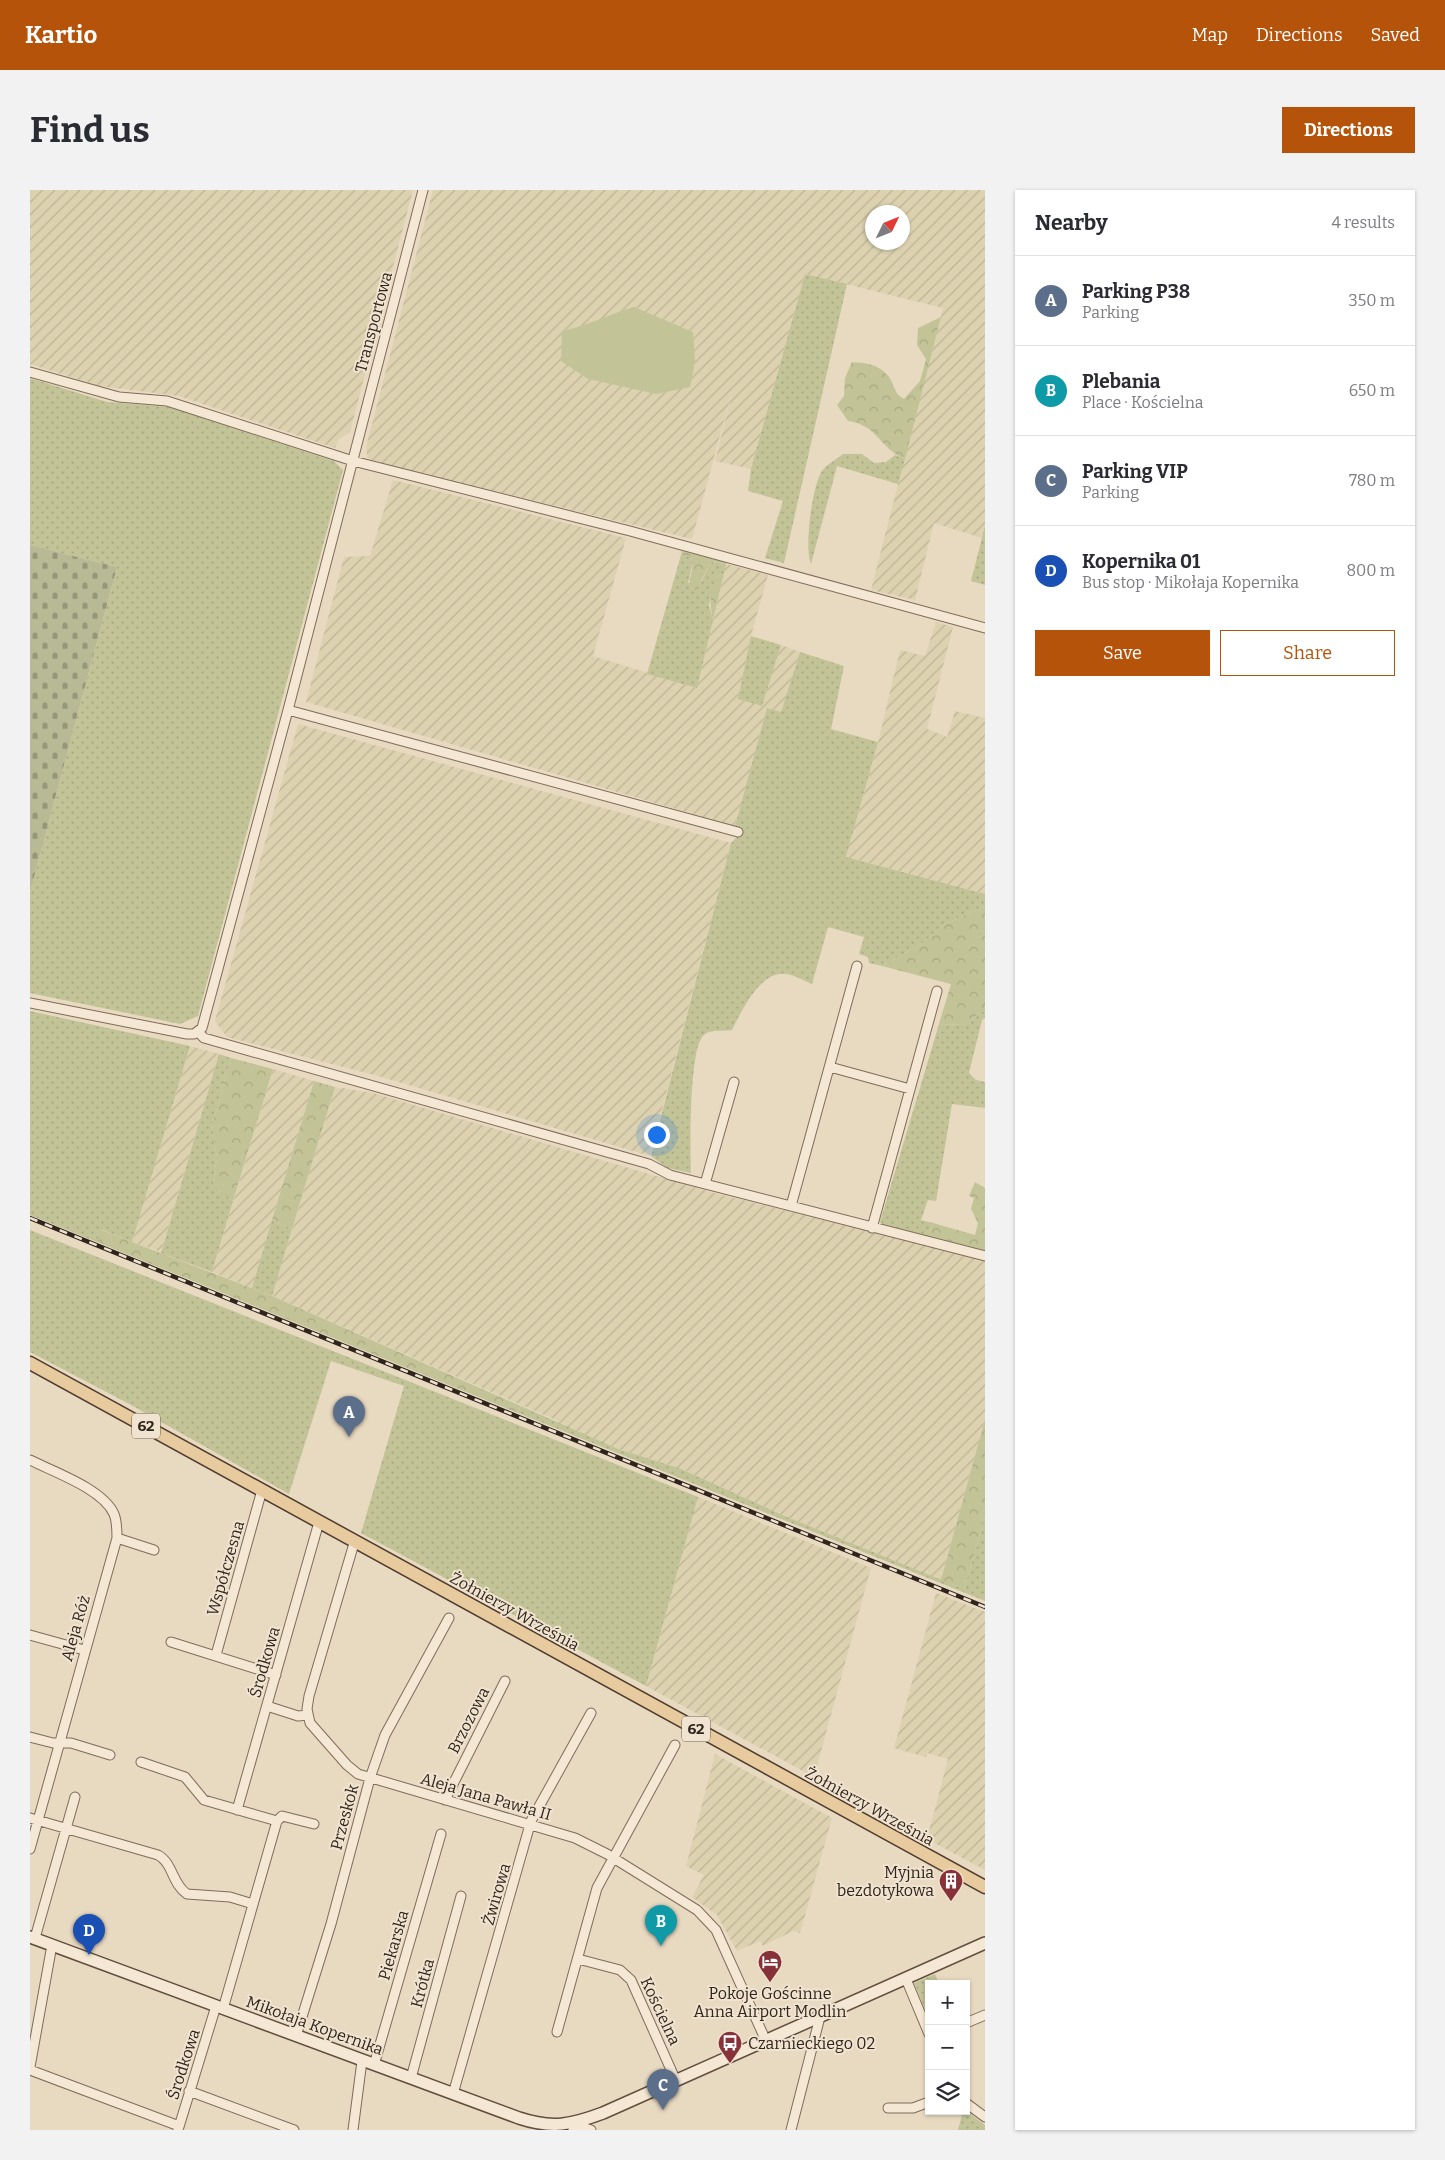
<!DOCTYPE html>
<html lang="en">
<head>
<meta charset="utf-8">
<style>
  body { margin:0; font-family:Bitter,serif; background:#f2f2f3; color:#2b2b33 }
  .controls { position:absolute; right:15px; bottom:15px; display:grid; overflow:hidden; border-radius:0px; box-shadow:0 1px 4px #0004 }
  .controls button { width:45px; height:45px; display:grid; place-items:center; padding:0; border:0; border-bottom:1px solid #e1e1e2; background:#fff; color:#2b2b33; font:25px sans-serif }
  .compass { position:absolute; left:835px; top:15px; width:45px; height:45px; border-radius:50%; background:#fff; box-shadow:0 1px 4px #0004; rotate:47deg }
  .you { position:absolute; left:626px; top:944px; width:18px; height:18px; margin:-12px; border:4px solid #fff; border-radius:50%; background:#1a73e8; box-shadow:0 0 0 8px #1a73e833 }
  .badge { display:grid; place-items:center; width:32px; height:32px; border-radius:50%; background:#b45309; color:#fff; font-size:16px; font-weight:700 }
  .pin { position:absolute; translate:-50% -41px; filter:drop-shadow(0 1px 2px #0008) }
  .pin::after { content:''; position:absolute; top:26px; width:18px; height:15px; background:inherit; clip-path:polygon(0 0,100% 0,50% 100%) }
  .list { margin:0; padding:0; list-style:none }
  h2 { display:flex; justify-content:space-between; align-items:center; height:65px; margin:0; padding:0 20px; font-size:21px }
  h2 small { font-size:16px; font-weight:400; color:#7c7c81 }
  .list li { display:grid; grid-template-columns:32px 1fr auto; gap:15px; align-items:center; box-sizing:border-box; height:90px; padding:0 20px; border-top:1px solid #e1e1e2 }
  .list b { display:block; font-size:19px; white-space:nowrap }
  .list p { margin:0; font-size:16px; white-space:nowrap; color:#7c7c81 }
  .list em { font-size:16px; font-style:normal; color:#7c7c81 }
  .actions { display:flex; gap:10px; padding:15px 20px }
  .actions a { flex:1; padding:11px 0; border:1px solid #b45309; border-radius:0px; text-align:center; font-size:18px; color:#b45309 }
  .actions .main { background:#b45309; color:#fff }
  .icon { flex:none; width:28px; height:28px; fill:none; stroke:currentColor; stroke-width:2; stroke-linecap:round; stroke-linejoin:round }
  .map { position:relative; flex:none; width:955px; height:1940px; overflow:hidden; border-radius:0px }
  header { display:flex; align-items:center; gap:30px; box-sizing:border-box; height:70px; padding:0 25px; background:#b45309; color:#fff }
  header strong { font-size:24px }
  nav { display:flex; gap:28px; margin-inline-start:auto; font-size:18px }
  .intro { display:flex; align-items:center; justify-content:space-between; box-sizing:border-box; height:120px; padding:0 30px }
  h1 { margin:0; font-size:35px }
  .button { padding:12px 22px; border-radius:0px; background:#b45309; color:#fff; font-size:18px; font-weight:700 }
  main { display:flex; gap:30px; padding:0 30px }
  aside { flex:1; background:#fff; border-radius:0px; box-shadow:0 1px 4px #0004 }
  .map>svg:first-child { display:block }
  .farmland { fill:url(#farmland-furrows); fill-rule:evenodd }
  .grass { fill:url(#grass-dots) }
  .forest { fill:url(#forest-crowns) }
  .cemetery { fill:url(#cemetery-stones) }
  .park { fill:#c2c497 }
  .lines { fill:none; stroke-linecap:round; stroke-linejoin:round }
  .street-casing { stroke:#7f6b5b; stroke-width:11 }
  .secondary-casing { stroke:#614d3e; stroke-width:14 }
  .primary-casing { stroke:#4d3b2f; stroke-width:15 }
  .street { stroke:#f4e7d3; stroke-width:9 }
  .secondary { stroke:#f4e7d3; stroke-width:11 }
  .primary { stroke:#e7ca9d; stroke-width:12 }
  .rail-casing { stroke:#30251d; stroke-width:4.5 }
  .rail { stroke:#f0e4d0; stroke-width:2.5; stroke-dasharray:8; stroke-linecap:butt }
  .labels { text-anchor:middle; stroke-width:4; stroke-linejoin:round; paint-order:stroke }
  .shield { fill:#f0e4d0; stroke:#6a5e53; stroke-width:1 }
  .shield-label { font-size:15px; font-weight:bold; fill:#30251d }
  .street-label { font-size:16px; fill:#30251d; stroke:#f0e4d0 }
  .poi-label { font-size:16px; fill:#30251d; stroke:#f0e4d0; text-anchor:end }
</style>
</head>
<body>
<header>
<strong>Kartio</strong>
<nav><a>Map</a><a>Directions</a><a>Saved</a></nav>
</header>
<div class="intro"><h1>Find us</h1><a class="button">Directions</a></div>
<main>
<div class="map">
<svg width="955" height="1940" viewBox="0 0 955 1940">
  <defs>
    <pattern id="farmland-furrows" width="10" height="10" patternUnits="userSpaceOnUse" patternTransform="scale(1.25)"><rect width="10" height="10" fill="#dcd2b0"/><path d="M-1 1l2-2M0 10L10 0M9 11l2-2" fill="none" stroke="#bdb497"/></pattern>
    <pattern id="grass-dots" width="8" height="8" patternUnits="userSpaceOnUse" patternTransform="scale(1.25)"><rect width="8" height="8" fill="#c2c497"/><path d="M2 2h.1M6 6h.1" fill="none" stroke="#a7a882" stroke-width="1.8" stroke-linecap="round"/></pattern>
    <pattern id="forest-crowns" width="20" height="18" patternUnits="userSpaceOnUse" patternTransform="scale(1.25)"><rect width="20" height="18" fill="#c2c497"/><path d="M2 6a3 3 0 1 1 6 0M12 15a3 3 0 1 1 6 0" fill="none" stroke="#a7a882"/></pattern>
    <pattern id="cemetery-stones" width="16" height="16" patternUnits="userSpaceOnUse" patternTransform="scale(1.25)"><rect width="16" height="16" fill="#b8b995"/><path d="M2 7V4a2 2 0 0 1 4 0v3zM10 15v-3a2 2 0 0 1 4 0v3z" fill="#969679"/></pattern>
  </defs>
  <rect width="100%" height="100%" fill="#e8d9c1"/>
  <path class="farmland" d="M0,0H383L320,242L308,250L305,258L149,206L69,196L0,174Z
    M403,0H955V336L952,348L904,333L885,410L841,400L913,118L775,84L721,279L685,271L704,194L662,349L368,278L338,269L336,257ZM842,22H872V52H842Z
    M363,290L596,348L563,466L667,498L696,374L738,385L721,446L732,516L751,455L770,462L751,522L737,518L705,636L276,512L314,367L340,366Z
    M906,432L923,437L897,539L917,547L925,521L955,528V704L816,667L848,552L870,460L895,466Z
    M268,534L701,653L620,966L348,886L197,847L185,831Z
    M160,856L189,864L131,1062L102,1052Z
    M243,879L284,891L222,1098L182,1082Z
    M305,897L343,903L684,1003L955,1070V1229L911,1390L757,1327L649,1278L588,1259L527,1234L528,1231L242,1106Z
    M668,1307L841,1378L784,1587L616,1496Z
    M906,1403L955,1422V1680L897,1649L918,1569L897,1563L896,1567L864,1558Z
    M685,1564L802,1628L770,1743L763,1741L733,1756L730,1751L707,1761L687,1725L662,1707L674,1685L656,1676Z"/>
  <path class="grass" d="M775,84L817,94L754,373L735,368L753,311L718,301L721,279Z
    M0,188L77,212L140,217L304,271L313,280L168,826L150,834L0,803V702L87,377L0,355Z
    M813,264H832L844,273L856,272L865,265L875,269L868,294L807,276L781,374C774,358 782,296 792,281C796,275 807,269 813,264Z
    M955,336V395L941,391Z
    M651,365L661,367L663,372L658,393L671,392L681,372L696,374L694,383L686,387L679,415L683,430L667,498L617,484Z
    M721,446L751,455L732,516L708,509Z
    M770,462L814,476L801,539L848,552L816,667L955,704V716L915,734L890,755L852,776L839,773L838,767L829,764L834,747L798,737L782,794C774,791 765,785 756,784C730,780 711,822 702,840C692,842 680,838 673,846C659,860 660,960 661,983L637,978L621,966L701,653L707,647L709,638L705,636L737,518L751,522Z
    M955,820V828L952,830L939,883L946,890L955,892V918L922,914L906,1011L898,1010L891,1030L903,1033L898,1048L854,1037L850,1032L909,834L932,835Z
    M0,821L160,856L102,1052L72,1040L67,1052L0,1025Z
    M189,864L201,868L182,935L187,968L183,993L190,1001L203,1011L182,1082L131,1063Z
    M242,1030L262,1039L242,1106L222,1098Z
    M0,1040L668,1307L616,1496L331,1343L374,1196L301,1171L259,1304L103,1216L0,1162Z
    M491,1216L588,1259L649,1278L757,1327L934,1399L955,1327V1411L488,1223Z
    M905,1784L909,1794H899V1829L884,1793Z
    M933,1921H936L955,1935V1940H928Z"/>
  <path class="forest" d="M911,127L875,269C850,259 848,235 818,231L807,215L814,206L815,188L822,172C836,173 849,174 859,187C865,195 863,203 874,209L890,191L896,169L887,155L888,138Z
    M652,361L697,372L696,374L681,372L666,400L660,399C657,388 666,378 661,367L651,365Z
    M694,383L683,430C679,414 680,403 686,387Z
    M955,716V820L932,835L909,834L921,794L852,776L890,755L915,734Z
    M201,868L243,879L203,1011L190,1001L183,993L187,968L182,935Z
    M284,891L305,897L262,1039L242,1030Z
    M945,992L955,998V1061L898,1048L903,1033L945,1045L948,1033L941,1019L944,1008L939,1006Z
    M71,1040L242,1106L491,1216L488,1223L67,1052Z
    M955,1229V1327L934,1399L911,1390Z"/>
  <path class="cemetery" d="M0,355L87,377L0,702Z"/>
  <path class="park" d="M604,117L663,142L665,171L660,197L626,204L558,189L531,171L532,141C558,136 579,124 604,117Z"/>
  <g class="lines">
    <defs>
      <path id="street" d="M0,182L89,207L137,211L323,271L600,341L955,438
        M258,520L708,642
        M0,813L157,844H164L172,838L258,520L393,0
        M168,842L174,848L619,974L640,985L955,1066
        M800,877L880,899
        M675,994L704,892
        M761,1016L827,776
        M842,1038L907,801
        M0,1270C24,1282 73,1299 84,1324C87,1331 87,1340 87,1348L0,1659
        M87,1348L124,1360
        M325,1350L279,1506L277,1519L280,1533L317,1575L328,1584L545,1648L577,1664L667,1720L686,1740L736,1851
        M0,1445L54,1460
        M141,1452L246,1485
        M186,1465L232,1300
        M237,1516L268,1526L278,1525
        M0,1547L23,1553H41L80,1565
        M111,1572L155,1587L174,1610L247,1631
        M415,1610L475,1491
        M207,1620L289,1332
        M0,1628L128,1665C143,1673 142,1694 157,1704L200,1707L223,1714
        M247,1631L252,1626L284,1634
        M5,1748L45,1607
        M548,1769L590,1780L601,1790L646,1891
        M876,1789L899,1844
        M193,1819L247,1631
        M936,1833L955,1825
        M527,1842L567,1698L645,1555
        M266,1846L301,1734L340,1588L355,1545L419,1428
        M344,1875L411,1644
        M0,1877L22,1755
        M0,1880L149,1936
        M381,1888L431,1706
        M159,1901L264,1940
        M423,1904L501,1631L561,1523
        M936,1913L955,1927
        M858,1918H883L899,1912
        M148,1940L186,1816
        M323,1940L332,1871
        M543,1940L544,1934L561,1940
        M761,1940L790,1827"/>
      <path id="secondary" d="M0,1747L489,1928C522,1939 541,1935 573,1923L955,1753"/>
      <path id="primary" d="M0,1173L955,1697"/>
    </defs>
    <use href="#street" class="street-casing"/>
    <use href="#secondary" class="secondary-casing"/>
    <use href="#primary" class="primary-casing"/>
    <use href="#street" class="street"/>
    <use href="#secondary" class="secondary"/>
    <use href="#primary" class="primary"/>
    <defs>
      <path id="rail" d="M0,1028L955,1417"/>
    </defs>
    <use href="#rail" class="rail-casing"/>
    <use href="#rail" class="rail"/>
  </g>
  <defs>
    <symbol id="building-pin" viewBox="-11 -11 22 30"><path d="M0 17L-7.5 6A9.5 9.5 0 1 1 7.5 6Z" fill="#873239" stroke="#f0e4d0"/><path d="M-4-6H4V6H1V3H-1V6H-4ZM-2.5-4.3h1.7v1.8h-1.7ZM.8-4.3h1.7v1.8H.8ZM-2.5-1h1.7V.8h-1.7ZM.8-1h1.7V.8H.8Z" fill="#fff"/></symbol>
    <symbol id="hotel-pin" viewBox="-11 -11 22 30"><path d="M0 17L-7.5 6A9.5 9.5 0 1 1 7.5 6Z" fill="#873239" stroke="#f0e4d0"/><path d="M-6-4.5h1.5V1H6V5H4.5V3h-9V5H-6ZM-4 0a1.8 1.8 0 1 1 3.6 0ZM.5 0V-2.5h3Q6-2.5 6 0Z" fill="#fff"/></symbol>
    <symbol id="bus-pin" viewBox="-11 -11 22 30"><path d="M0 17L-7.5 6A9.5 9.5 0 1 1 7.5 6Z" fill="#873239" stroke="#f0e4d0"/><path d="M-5-6H5V4H4V6H2V4H-2V6H-4V4H-5ZM-3.5-4V0h7V-4ZM-3.5 1.2v1.5H-2V1.2ZM2 1.2v1.5H3.5V1.2Z" fill="#fff"/></symbol>
  </defs>
  <g fill-rule="evenodd">
    <use href="#building-pin" x="907" y="1677" width="28" height="38"/>
    <use href="#hotel-pin" x="726" y="1758" width="28" height="38"/>
    <use href="#bus-pin" x="686" y="1839" width="28" height="38"/>
  </g>
  <g class="labels">
    <g class="shield">
      <rect x="102" y="1223.5" width="28" height="25" rx="4"/>
      <rect x="652" y="1526.5" width="28" height="25" rx="4"/>
    </g>
    <g class="shield-label">
      <text x="116" y="1241">62</text>
      <text x="666" y="1544">62</text>
    </g>
    <g class="street-label">
      <text transform="translate(343 132) rotate(-75)" y="6">Transportowa</text>
      <text transform="translate(195 1378) rotate(-74)" y="6">Współczesna</text>
      <text transform="translate(485 1421) rotate(29)" y="6">Żołnierzy Września</text>
      <text transform="translate(45 1438) rotate(-74)" y="6">Aleja Róż</text>
      <text transform="translate(234 1472) rotate(-74)" y="6">Środkowa</text>
      <text transform="translate(438 1530) rotate(-63)" y="6">Brzozowa</text>
      <text transform="translate(456 1606) rotate(16)" y="6">Aleja Jana Pawła II</text>
      <text transform="translate(840 1616) rotate(29)" y="6">Żołnierzy Września</text>
      <text transform="translate(314 1627) rotate(-75)" y="6">Przeskok</text>
      <text transform="translate(466 1704) rotate(-74)" y="6">Żwirowa</text>
      <text transform="translate(363 1755) rotate(-74)" y="6">Piekarska</text>
      <text transform="translate(392 1793) rotate(-75)" y="6">Krótka</text>
      <text transform="translate(631 1821) rotate(65)" y="6">Kościelna</text>
      <text transform="translate(285 1835) rotate(20)" y="6">Mikołaja Kopernika</text>
      <text transform="translate(153 1874) rotate(-72)" y="6">Środkowa</text>
    </g>
    <g class="poi-label">
      <text x="904" y="1688">Myjnia<tspan x="904" dy="18">bezdotykowa</tspan></text>
      <text x="740" y="1809" text-anchor="middle">Pokoje Gościnne<tspan x="740" dy="18">Anna Airport Modlin</tspan></text>
      <text x="718" y="1859" text-anchor="start">Czarnieckiego 02</text>
    </g>
  </g>
</svg>
<div class="controls">
<button>+</button>
<button>−</button>
<button><svg class="icon" aria-label="layers" viewBox="0 0 24 24"><path d="M12 4l9 5-9 5-9-5zM3 14l9 5 9-5"/></svg></button>
</div>
<svg class="compass" viewBox="-18 -18 36 36"><path d="M0-13l5 13h-10z" fill="#e53935"/><path d="M0 13l5-13h-10z" fill="#7c7c81"/></svg>
<div class="you"></div>
<div class="pin badge" style="left:319px;top:1247px;background:#5c6f8a">A</div>
<div class="pin badge" style="left:631px;top:1756px;background:#0f9aa8">B</div>
<div class="pin badge" style="left:633px;top:1920px;background:#5c6f8a">C</div>
<div class="pin badge" style="left:59px;top:1765px;background:#1a4fb4">D</div>
</div>
<aside>
<h2>Nearby<small>4 results</small></h2>
<ul class="list">
<li><span class="badge" style="background:#5c6f8a">A</span><div><b>Parking P38</b><p>Parking</p></div><em>350 m</em></li>
<li><span class="badge" style="background:#0f9aa8">B</span><div><b>Plebania</b><p>Place · Kościelna</p></div><em>650 m</em></li>
<li><span class="badge" style="background:#5c6f8a">C</span><div><b>Parking VIP</b><p>Parking</p></div><em>780 m</em></li>
<li><span class="badge" style="background:#1a4fb4">D</span><div><b>Kopernika 01</b><p>Bus stop · Mikołaja Kopernika</p></div><em>800 m</em></li>
</ul>
<div class="actions"><a class="main">Save</a><a>Share</a></div>
</aside>
</main>
</body>
</html>
